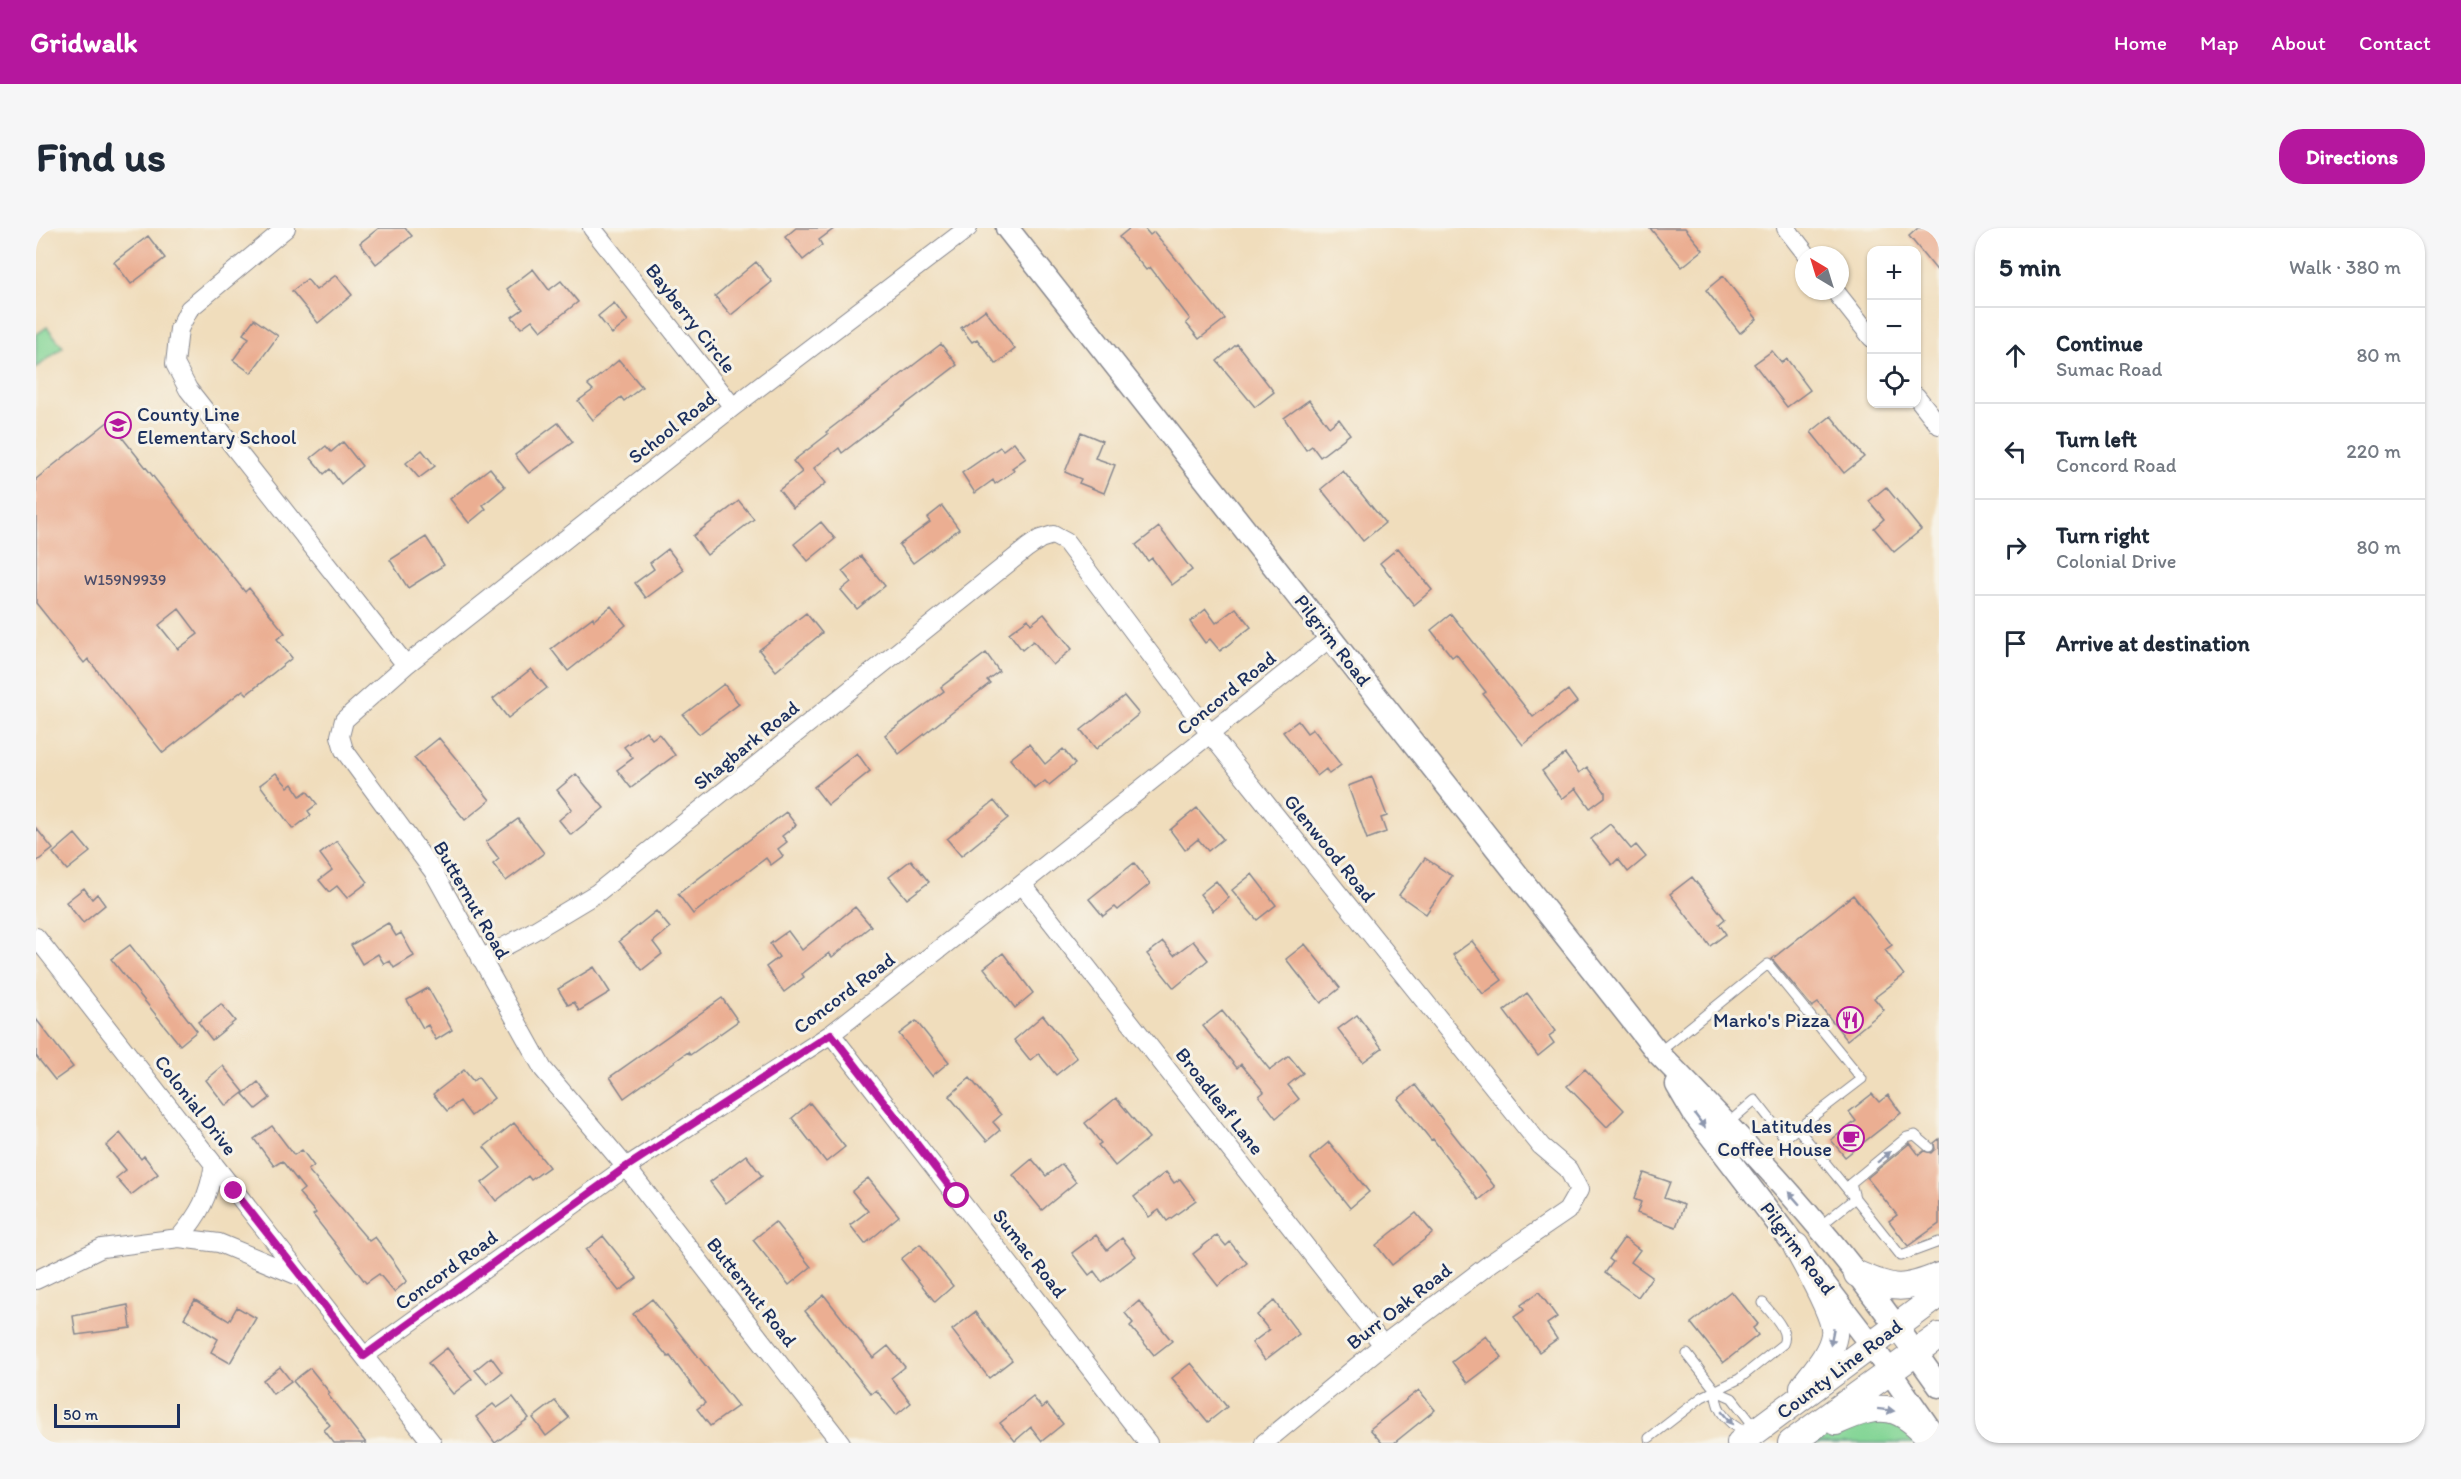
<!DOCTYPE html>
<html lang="en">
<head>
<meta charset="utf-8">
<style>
  body { margin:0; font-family:Itim,sans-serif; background:#f6f6f7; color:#1f2937 }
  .controls { position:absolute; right:18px; top:18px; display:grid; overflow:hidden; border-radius:12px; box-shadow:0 2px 4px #0004 }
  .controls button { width:54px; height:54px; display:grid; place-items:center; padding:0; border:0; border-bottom:2px solid #e0e1e3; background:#fff; color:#1f2937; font:30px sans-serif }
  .compass { position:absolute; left:1759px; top:18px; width:54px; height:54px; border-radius:50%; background:#fff; box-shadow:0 2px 4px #0004; rotate:322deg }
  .scale { position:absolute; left:18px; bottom:15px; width:126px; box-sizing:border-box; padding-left:6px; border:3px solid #1b2f5e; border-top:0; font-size:16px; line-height:21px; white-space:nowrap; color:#1b2f5e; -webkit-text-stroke:4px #f7f3e8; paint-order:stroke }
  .stop { position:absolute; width:18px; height:18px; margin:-14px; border:4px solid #b5179e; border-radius:50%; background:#fff }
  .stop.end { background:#b5179e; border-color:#fff; box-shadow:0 2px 6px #0008 }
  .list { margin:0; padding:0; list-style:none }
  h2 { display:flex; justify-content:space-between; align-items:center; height:78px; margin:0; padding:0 24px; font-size:26px }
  h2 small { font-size:20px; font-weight:400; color:#747a83 }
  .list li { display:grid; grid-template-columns:39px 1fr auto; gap:18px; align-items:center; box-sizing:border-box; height:96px; padding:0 24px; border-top:2px solid #e0e1e3 }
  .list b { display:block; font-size:22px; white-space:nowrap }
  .list p { margin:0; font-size:20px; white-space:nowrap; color:#747a83 }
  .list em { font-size:20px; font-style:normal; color:#747a83 }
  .icon { flex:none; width:33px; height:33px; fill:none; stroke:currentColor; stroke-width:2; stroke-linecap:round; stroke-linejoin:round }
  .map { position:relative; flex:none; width:1903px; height:1215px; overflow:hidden; border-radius:24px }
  header { display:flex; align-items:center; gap:36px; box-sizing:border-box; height:84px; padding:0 30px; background:#b5179e; color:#fff }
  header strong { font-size:28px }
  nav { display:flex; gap:33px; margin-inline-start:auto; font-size:21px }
  .intro { display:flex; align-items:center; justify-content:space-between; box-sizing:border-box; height:144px; padding:0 36px }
  h1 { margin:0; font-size:42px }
  .button { padding:15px 27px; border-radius:24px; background:#b5179e; color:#fff; font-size:21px; font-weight:700 }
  main { display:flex; gap:36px; padding:0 36px }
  aside { flex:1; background:#fff; border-radius:24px; box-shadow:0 2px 4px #0004 }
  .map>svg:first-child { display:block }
  .green { fill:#85d697; stroke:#50827a; stroke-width:1.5 }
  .building { fill:#ebae92; fill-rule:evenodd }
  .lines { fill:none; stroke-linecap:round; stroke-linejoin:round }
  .service-casing { stroke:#86868d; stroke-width:11 }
  .minor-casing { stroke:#86868d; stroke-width:20 }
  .tertiary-casing { stroke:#86868d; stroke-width:25 }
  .secondary-casing { stroke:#86868d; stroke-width:28 }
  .service { stroke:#fff; stroke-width:9 }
  .minor { stroke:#fff; stroke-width:18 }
  .tertiary { stroke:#fff; stroke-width:22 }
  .secondary { stroke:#fff; stroke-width:26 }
  .oneway { fill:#8d97ae }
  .route { stroke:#b5179e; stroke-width:8 }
  .labels { text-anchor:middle; stroke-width:6; stroke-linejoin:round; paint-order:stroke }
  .number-label { font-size:16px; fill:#4f4f6b }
  .street-label { font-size:20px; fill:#1b2f5e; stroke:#f7f3e8 }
  .poi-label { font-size:20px; fill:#1b2f5e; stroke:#f7f3e8; text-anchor:end }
</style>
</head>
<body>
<header>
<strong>Gridwalk</strong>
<nav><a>Home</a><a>Map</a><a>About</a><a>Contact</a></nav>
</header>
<div class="intro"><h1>Find us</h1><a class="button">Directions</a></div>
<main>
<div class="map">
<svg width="1903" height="1215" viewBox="0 0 1903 1215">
  <rect width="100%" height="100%" fill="#f7f3e8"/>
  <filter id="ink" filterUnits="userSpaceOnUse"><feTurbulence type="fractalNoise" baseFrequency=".0167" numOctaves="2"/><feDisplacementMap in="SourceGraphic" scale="12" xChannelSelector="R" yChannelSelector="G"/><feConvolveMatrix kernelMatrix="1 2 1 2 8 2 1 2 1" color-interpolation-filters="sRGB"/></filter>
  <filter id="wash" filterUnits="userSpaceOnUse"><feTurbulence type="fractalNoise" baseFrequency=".008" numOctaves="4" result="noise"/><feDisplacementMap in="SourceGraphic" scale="24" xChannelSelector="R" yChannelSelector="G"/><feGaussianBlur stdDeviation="1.35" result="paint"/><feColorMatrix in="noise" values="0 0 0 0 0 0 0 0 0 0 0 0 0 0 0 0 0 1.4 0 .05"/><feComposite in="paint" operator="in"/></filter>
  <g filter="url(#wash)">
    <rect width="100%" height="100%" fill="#f0ddbc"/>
    <path class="green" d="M11,99L27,119L0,140V107Z
      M1854,1190L1883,1215H1777L1817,1191Z"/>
    <g id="blocks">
      <path class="building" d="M343,0H369L376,8L340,36L324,15Z
        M760,0H799L783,12L786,17L767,32L749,9Z
        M1094,0H1108L1114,7L1118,4L1189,91L1163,111L1150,95L1154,91L1114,39L1110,42L1083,9Z
        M1614,0H1649L1667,22L1646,39Z
        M1882,0H1897L1903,7V45L1873,8Z
        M112,8L129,30L95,56L78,34Z
        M720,34L736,54L695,87L679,68Z
        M497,41L513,62L525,53L542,74L505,103L496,92L485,100L476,89L487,81L471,61Z
        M300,47L316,67L282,95L256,63L271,51L280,62Z
        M1687,48L1721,91L1704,105L1670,62Z
        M578,75L592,93L576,106L562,88Z
        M949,82L979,121L960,136L941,111L936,114L925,100Z
        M218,91L242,108L215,145L197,132L213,110L207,106Z
        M905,116L921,137L806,225L803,220L778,240L790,255L757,280L743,262L766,244L757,233L792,206L790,204Z
        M1201,116L1238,164L1219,179L1181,133Z
        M1736,123L1746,135L1751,131L1774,162L1751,179L1718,136Z
        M583,132L606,159L588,173L585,169L557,192L542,173L557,162L552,157Z
        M1273,172L1293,199L1303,191L1314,206L1284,229L1276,218L1270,222L1248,190Z
        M1795,188L1828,229L1808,245L1775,204Z
        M73,193L209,364L213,360L249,405L241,411L256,430L211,466L207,462L127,525L52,431L48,435L0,375V251ZM143,381L162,406L142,421L123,397Z
        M522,195L537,214L493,245L479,227Z
        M1045,204L1066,213L1059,230L1079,237L1068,265L1043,255L1045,251L1029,244Z
        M307,214L326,238L305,256L294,241L288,246L275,230L290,218L295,224Z
        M978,214L990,230L976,240L978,243L959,256L957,252L939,265L926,245L964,219L967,222Z
        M386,222L399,238L383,250L370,235Z
        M454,240L469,259L447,277L450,281L433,295L414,271Z
        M1307,243L1349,295L1327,313L1285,261Z
        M1850,259L1885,302L1858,324L1838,300L1848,291L1833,273Z
        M703,273L718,291L671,327L657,308Z
        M906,278L923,301L877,335L863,317L894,294L891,290Z
        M785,294L799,311L772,333L758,316Z
        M1123,299L1156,342L1136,357L1116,330L1112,333L1100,317Z
        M390,309L408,337L372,360L354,332Z
        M1362,320L1396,362L1378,377L1344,335Z
        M632,321L648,342L610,370L599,355L618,341L614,335Z
        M825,328L849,358L821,381L805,362L815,354L806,343Z
        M575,378L590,397L532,443L515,421L557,389L558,392Z
        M1200,380L1215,399L1184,423L1174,411L1169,415L1154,394L1170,381L1180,395Z
        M770,385L786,405L740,443L723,422Z
        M1008,386L1036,421L1017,437L997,413L986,422L973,405L992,391L995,396Z
        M1415,386L1497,489L1532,462L1541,474L1487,517L1447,466L1450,464L1420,426L1416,429L1395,402Z
        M950,425L963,443L951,452L954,455L863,526L849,507L908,463L905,459Z
        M495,441L511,460L472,490L457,471Z
        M688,456L703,476L663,506L647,487Z
        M1088,468L1103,486L1060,521L1045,502Z
        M1262,493L1271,505L1277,501L1305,537L1293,546L1290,541L1281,548L1247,504Z
        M610,503L616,511L623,506L639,527L595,560L581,542L597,530L588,519Z
        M403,510L454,572L429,592L378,530Z
        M993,516L1009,536L1027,521L1039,536L1013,557L1009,553L999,561L974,531Z
        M821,525L834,543L792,577L778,559Z
        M1529,526L1543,545L1551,539L1569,564V569L1554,580L1540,560L1526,571L1506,543Z
        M240,545L252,559L256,556L264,568L271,563L281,576L272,583L275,587L257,601L224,557Z
        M540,546L568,580L535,607L523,592L536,581L521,562Z
        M1336,549L1351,588L1345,590L1350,604L1331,611L1312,558Z
        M958,573L972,590L925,628L911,611Z
        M1161,580L1187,611L1172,623L1162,611L1149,622L1134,602Z
        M750,584L760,597L746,608L751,614L742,621L747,628L735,637L730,630L657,686L642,666Z
        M482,591L508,625L470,653L457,636L463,631L450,614Z
        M1574,596L1595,621L1600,617L1610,629L1592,644L1582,631L1576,637L1555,611Z
        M0,600L17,621L0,634Z
        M39,606L54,624L31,642L17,625Z
        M301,613L332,654L311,670L301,658L293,664L283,652L296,642L284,626Z
        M1389,630L1416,648L1390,686L1363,667Z
        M875,632L893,654L871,671L853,649Z
        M1098,635L1114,656L1082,682L1079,679L1067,688L1053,671Z
        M1216,646L1240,677L1221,692L1196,662Z
        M1656,649L1689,691L1683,696L1690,706L1674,718L1634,666Z
        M1180,653L1193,670L1177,683L1164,666Z
        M48,660L56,671L61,666L69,677L47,695L30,674Z
        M1817,667L1856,717L1849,722L1868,747L1838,770L1848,782L1811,812L1782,775L1776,779L1736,731Z
        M819,679L835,698L796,729L793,725L766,746L768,749L748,764L730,739L743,729L734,716L752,703L766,722Z
        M620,683L634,700L617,714L626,726L606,742L583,713Z
        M352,695L360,708L365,705L378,728L358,740L354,733L348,736L342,726L326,736L315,717Z
        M1157,713L1172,732L1138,760L1111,726L1127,714L1138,727Z
        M1436,713L1466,752L1447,766L1417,727Z
        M1269,716L1304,760L1285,775L1250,731Z
        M94,717L161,803L144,817L75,731Z
        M967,725L997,765L979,780L948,740Z
        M558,739L574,764L543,783L538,774L532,777L522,761Z
        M392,760L416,802L400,812L392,797L387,800L371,772Z
        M1491,765L1520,803L1513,808L1518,815L1502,828L1468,783Z
        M686,770L702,793L654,827L652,824L588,870L574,849Z
        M185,776L199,793L176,812L162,794Z
        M1186,783L1234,842L1253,828L1267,845L1252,857L1263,871L1240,890L1223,868L1228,864L1205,836L1201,840L1167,798Z
        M1007,787L1041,830L1020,847L1003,826L994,832L978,812Z
        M1321,787L1346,820L1327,834L1302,801Z
        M0,791L37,839L19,852L0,828Z
        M880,793L913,834L896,848L863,806Z
        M187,838L208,864L190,878L170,852Z
        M1549,841L1588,882L1571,899L1531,858Z
        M428,842L437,853L442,849L458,870L435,888L424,873L411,883L397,866Z
        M934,850L965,887L957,894L964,902L951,913L913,868Z
        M222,854L234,870L220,881L207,866Z
        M1379,857L1459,959L1443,972L1397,911L1395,912L1362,871Z
        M1836,866L1843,874L1852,867L1865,885L1809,929L1795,912L1820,893L1813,884Z
        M1080,870L1113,910L1079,938L1062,917L1065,915L1049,895Z
        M774,875L809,919L790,934L756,890Z
        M478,895L513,939L495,952L492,948L460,973L446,955L465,940L448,919Z
        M236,898L258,927L266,922L278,938L272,942L333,1013L339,1009L358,1034L371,1053L358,1064L343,1046L330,1055L277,987L280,985L263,965L268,961L246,933L238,938L218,911Z
        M84,905L105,931L108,928L122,946L95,967L80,950L90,942L70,918Z
        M1903,911V996L1872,1018L1853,993L1861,987L1831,950L1874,915L1883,927L1888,923L1895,925L1899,921L1898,915Z
        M1293,914L1333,964L1314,980L1274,930Z
        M710,927L726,948L690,975L674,954Z
        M996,931L1010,948L1026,936L1040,954L1006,982L977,947Z
        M1130,944L1138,955L1144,951L1160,972L1131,993L1123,982L1113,989L1098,969Z
        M1608,945L1634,954L1628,970L1648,977L1640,999L1601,985L1605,974L1598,971Z
        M832,950L863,988L829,1016L814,997L832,983L816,963Z
        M1380,985L1397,1005L1356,1037L1340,1017Z
        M739,994L775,1039L753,1057L717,1012Z
        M1060,1007L1071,1022L1086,1010L1100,1028L1066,1054L1058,1043L1053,1047L1036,1025Z
        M1181,1007L1190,1018L1194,1014L1211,1035L1182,1058L1157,1026Z
        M567,1008L601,1050L583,1063L550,1022Z
        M1588,1010L1604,1022L1595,1034L1616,1049L1602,1069L1569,1045L1577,1034L1573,1031Z
        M884,1016L917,1058L899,1074L865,1031Z
        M1695,1063L1722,1096L1717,1100L1722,1107L1687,1135L1655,1095Z
        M1503,1064L1521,1089L1511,1096L1521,1111L1503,1124L1478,1089L1488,1082L1485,1077Z
        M788,1067L837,1130L852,1118L869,1139L855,1150L875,1175L860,1187L840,1162L835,1166L769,1083Z
        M616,1071L702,1178L674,1198L661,1181L669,1175L634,1128L632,1129L597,1086Z
        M159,1072L193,1093L201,1079L220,1090L194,1135L175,1124L182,1111L148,1090Z
        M1103,1073L1136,1113L1118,1127L1094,1098L1097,1095L1089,1085Z
        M1238,1073L1263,1106L1229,1132L1216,1115L1233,1102L1221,1087Z
        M92,1077L95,1100L40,1107L37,1088Z
        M939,1084L976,1132L953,1150L916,1102Z
        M1450,1108L1466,1129L1432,1155L1416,1134Z
        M411,1120L436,1151L417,1166L392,1135Z
        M455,1129L466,1144L451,1156L439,1142Z
        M1155,1135L1191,1179L1172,1194L1136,1150Z
        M244,1139L255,1153L237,1166L227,1152Z
        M274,1140L294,1165L292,1167L330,1215H298L288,1202L294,1197L257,1153Z
        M1383,1162L1399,1182L1358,1215H1346L1334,1201Z
        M477,1169L493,1190L459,1215L440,1189L457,1176L461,1180Z
        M997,1169L1006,1180L1011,1176L1027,1196L1006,1213L995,1199L979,1213L964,1195Z
        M519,1173L533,1190L510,1208L497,1190Z"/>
    </g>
  </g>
  <g filter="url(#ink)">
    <use href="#blocks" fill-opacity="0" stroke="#86868d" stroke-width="1.5"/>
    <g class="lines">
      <defs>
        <path id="service" d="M1622,825L1732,736L1826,851L1749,910L1719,872L1691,896
          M1762,901L1815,966
          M1819,970L1815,955L1871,909L1879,907L1893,919
          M1783,999L1819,970L1865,1028L1903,1014
          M1651,1126L1680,1163L1696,1170L1714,1193L1716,1205C1696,1201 1679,1184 1680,1163
          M1613,1210L1666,1169L1703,1151L1747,1116C1754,1102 1735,1086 1727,1075"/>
        <path id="minor" d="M250,0L153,81L143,101L139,136L152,161L370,437
          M556,0L697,179
          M1750,0L1771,27
          M1799,63L1836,110
          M1880,168L1903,197
          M986,656L1347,1117
          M0,709L396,1215
          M445,731L496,704L561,665L991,320L1004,311L1017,307L1030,314L1175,507L1505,918L1532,941L1543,962L1531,983L1455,1035L1347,1117L1228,1215
          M795,806L1112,1215
          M143,1010C164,986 173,968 178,936
          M0,1052L66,1020L143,1010L183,1015L265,1049
          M328,1128L590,939L795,806L986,656L1295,409
          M805,1215L590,939L507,841L397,643L308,522L304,508L308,492L370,437L697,179L932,0"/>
        <path id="tertiary" d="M971,0L1622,825C1677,881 1731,937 1781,997C1825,1048 1864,1103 1903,1158
          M1641,857L1658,886L1835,1117L1895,1203"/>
        <path id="secondary" d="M1760,1018C1769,1036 1801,1089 1798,1107C1795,1126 1778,1144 1767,1159
          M1821,1046C1858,1062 1866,1063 1903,1048
          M1800,1194C1848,1172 1863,1176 1899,1215
          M1704,1215L1903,1067
          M1755,1215L1903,1108"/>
      </defs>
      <use href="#service" class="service-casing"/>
      <use href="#minor" class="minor-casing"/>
      <use href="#tertiary" class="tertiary-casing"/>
      <use href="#secondary" class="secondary-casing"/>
      <use href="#service" class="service"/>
      <use href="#minor" class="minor"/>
      <use href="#tertiary" class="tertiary"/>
      <use href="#secondary" class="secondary"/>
    </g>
    <defs><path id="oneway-solid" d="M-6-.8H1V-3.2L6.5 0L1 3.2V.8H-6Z" transform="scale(1.5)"/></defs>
    <g class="oneway">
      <use href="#oneway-solid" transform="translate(1664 893) rotate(53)"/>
      <use href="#oneway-solid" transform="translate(1848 929) rotate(-39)"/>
      <use href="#oneway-solid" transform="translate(1758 970) rotate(-131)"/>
      <use href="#oneway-solid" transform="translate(1796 1109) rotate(101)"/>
      <use href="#oneway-solid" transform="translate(1850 1182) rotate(7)"/>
      <use href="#oneway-solid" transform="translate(1691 1190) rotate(50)"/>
    </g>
  </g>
  <g class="lines" filter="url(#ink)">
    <path class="route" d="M198,963L328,1128L590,939L795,806L921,968"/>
  </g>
  <defs>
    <symbol id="school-ring" viewBox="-11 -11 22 22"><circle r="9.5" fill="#f7f3e8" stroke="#b5179e" stroke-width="1.5"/><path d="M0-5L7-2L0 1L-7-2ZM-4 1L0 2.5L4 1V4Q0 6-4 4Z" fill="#b5179e"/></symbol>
    <symbol id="restaurant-ring" viewBox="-11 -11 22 22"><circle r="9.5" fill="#f7f3e8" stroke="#b5179e" stroke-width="1.5"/><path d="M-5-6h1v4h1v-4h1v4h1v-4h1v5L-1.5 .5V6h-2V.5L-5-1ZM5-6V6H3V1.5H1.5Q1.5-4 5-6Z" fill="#b5179e"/></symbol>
    <symbol id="cafe-ring" viewBox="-11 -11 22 22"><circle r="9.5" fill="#f7f3e8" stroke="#b5179e" stroke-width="1.5"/><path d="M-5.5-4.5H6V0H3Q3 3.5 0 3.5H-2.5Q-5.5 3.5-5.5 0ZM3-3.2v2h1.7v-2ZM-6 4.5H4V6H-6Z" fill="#b5179e"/></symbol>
  </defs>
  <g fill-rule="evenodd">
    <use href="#school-ring" x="67" y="182" width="30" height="30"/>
    <use href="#restaurant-ring" x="1799" y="777" width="30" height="30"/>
    <use href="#cafe-ring" x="1800" y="895" width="30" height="30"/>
  </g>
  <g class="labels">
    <g class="number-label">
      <text x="89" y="357">W159N9939</text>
    </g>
    <g class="street-label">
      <text transform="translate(655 90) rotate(52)" y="7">Bayberry Circle</text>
      <text transform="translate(636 199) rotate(-38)" y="7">School Road</text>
      <text transform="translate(1297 412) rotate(52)" y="7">Pilgrim Road</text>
      <text transform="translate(1190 465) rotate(-39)" y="7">Concord Road</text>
      <text transform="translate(710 517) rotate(-39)" y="7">Shagbark Road</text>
      <text transform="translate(1294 620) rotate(51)" y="7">Glenwood Road</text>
      <text transform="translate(436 672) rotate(60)" y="7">Butternut Road</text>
      <text transform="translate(808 765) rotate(-37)" y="7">Concord Road</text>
      <text transform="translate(1184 873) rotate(52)" y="7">Broadleaf Lane</text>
      <text transform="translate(160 877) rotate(52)" y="7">Colonial Drive</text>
      <text transform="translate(1762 1020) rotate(53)" y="7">Pilgrim Road</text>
      <text transform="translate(994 1025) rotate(52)" y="7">Sumac Road</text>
      <text transform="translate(410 1042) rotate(-36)" y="7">Concord Road</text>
      <text transform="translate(716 1064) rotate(52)" y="7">Butternut Road</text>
      <text transform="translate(1363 1078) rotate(-38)" y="7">Burr Oak Road</text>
      <text transform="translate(1803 1141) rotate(-37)" y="7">County Line Road</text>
    </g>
    <g class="poi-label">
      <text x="101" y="193" text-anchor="start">County Line<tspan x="101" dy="23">Elementary School</tspan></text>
      <text x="1794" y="799">Marko's Pizza</text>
      <text x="1796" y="905">Latitudes<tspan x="1796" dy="23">Coffee House</tspan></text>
    </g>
  </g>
</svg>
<div class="controls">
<button>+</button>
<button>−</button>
<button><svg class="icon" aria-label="locate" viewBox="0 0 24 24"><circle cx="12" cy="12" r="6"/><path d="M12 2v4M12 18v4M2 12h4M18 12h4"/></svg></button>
</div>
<svg class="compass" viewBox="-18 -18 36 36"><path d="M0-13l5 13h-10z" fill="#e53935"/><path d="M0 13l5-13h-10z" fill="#747a83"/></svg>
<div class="scale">50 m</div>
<div class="stop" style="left:921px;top:968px"></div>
<div class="stop end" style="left:198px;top:963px"></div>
</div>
<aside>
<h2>5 min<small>Walk · 380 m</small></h2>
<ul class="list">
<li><svg class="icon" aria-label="ahead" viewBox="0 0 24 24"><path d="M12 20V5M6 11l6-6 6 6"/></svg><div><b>Continue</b><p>Sumac Road</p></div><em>80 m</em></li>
<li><svg class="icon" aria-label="left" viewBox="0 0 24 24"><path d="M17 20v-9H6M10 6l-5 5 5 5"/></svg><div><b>Turn left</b><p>Concord Road</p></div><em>220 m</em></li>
<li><svg class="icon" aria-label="right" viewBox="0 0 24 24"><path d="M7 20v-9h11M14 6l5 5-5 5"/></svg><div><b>Turn right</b><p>Colonial Drive</p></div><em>80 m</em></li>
<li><svg class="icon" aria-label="arrive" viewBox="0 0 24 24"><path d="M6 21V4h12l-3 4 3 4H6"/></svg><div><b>Arrive at destination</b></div></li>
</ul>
</aside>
</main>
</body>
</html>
